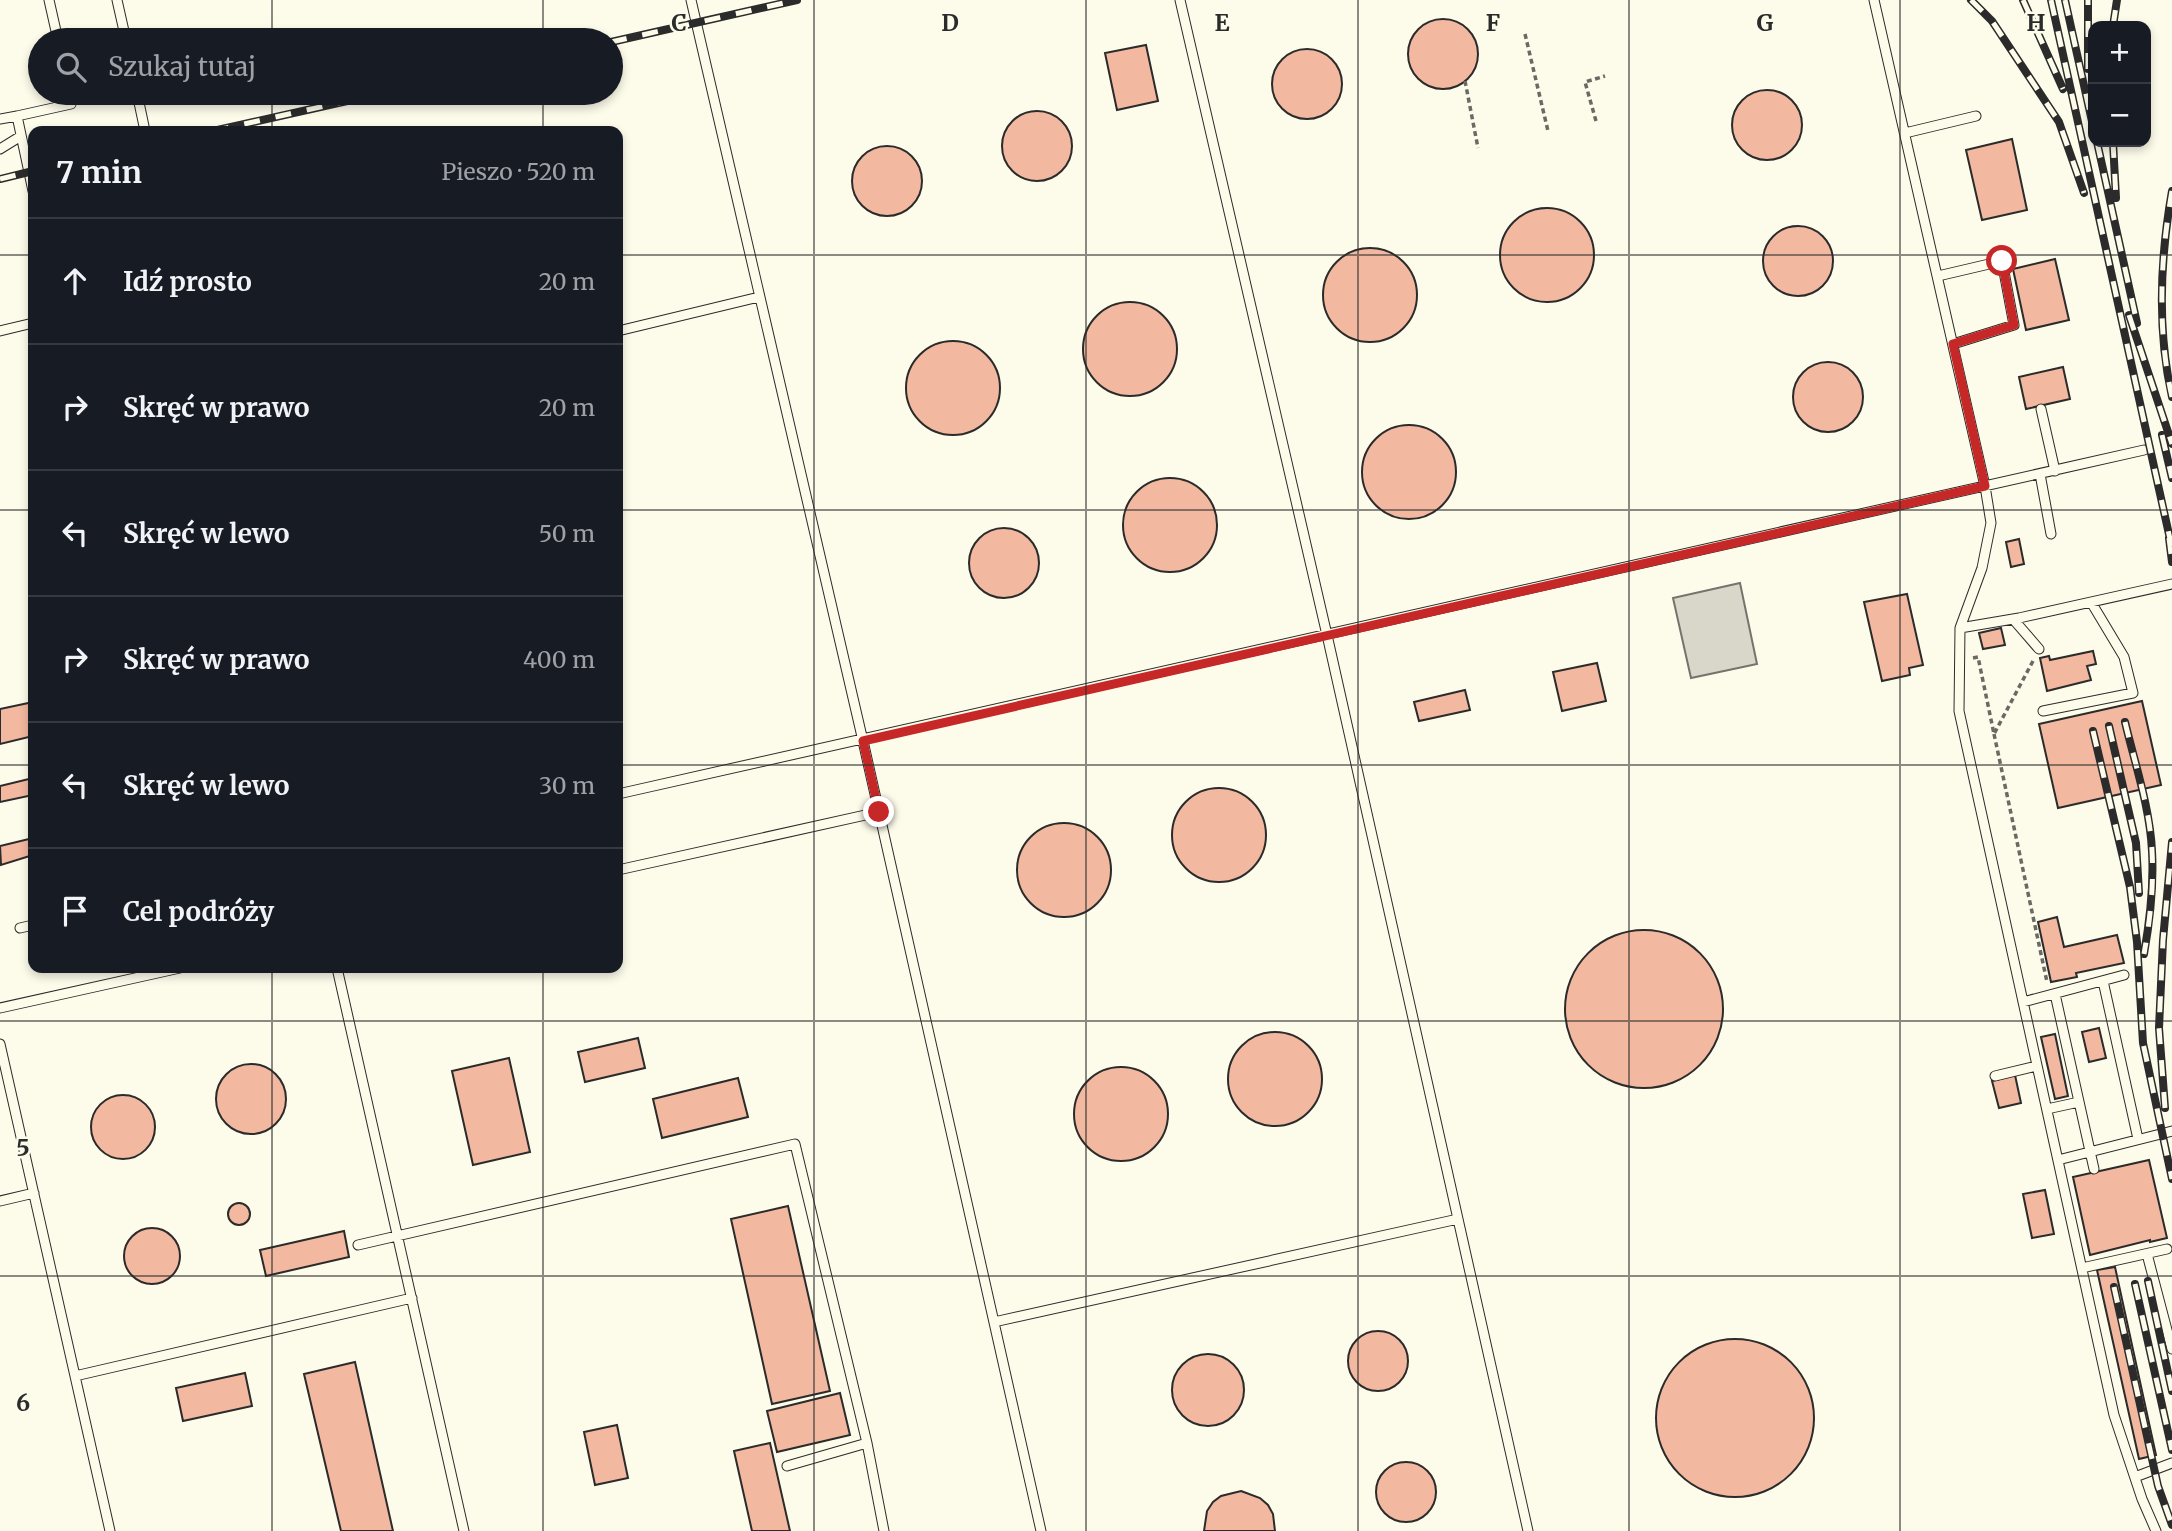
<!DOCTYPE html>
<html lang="pl">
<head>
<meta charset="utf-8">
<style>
  body { margin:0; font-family:Merriweather,serif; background:#242831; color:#f1f3f6 }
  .controls { position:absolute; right:21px; top:21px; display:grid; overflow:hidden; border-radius:14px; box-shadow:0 4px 10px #0003 }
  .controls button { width:63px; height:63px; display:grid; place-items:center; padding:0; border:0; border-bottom:2px solid #363941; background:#171b24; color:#f1f3f6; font:35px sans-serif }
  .stop { position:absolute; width:21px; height:21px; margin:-16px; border:5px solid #c62828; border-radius:50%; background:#fff }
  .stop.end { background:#c62828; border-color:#fff; box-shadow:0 2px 7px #0008 }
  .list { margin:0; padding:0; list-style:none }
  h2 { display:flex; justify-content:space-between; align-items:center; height:91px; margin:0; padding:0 28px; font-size:30px }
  h2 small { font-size:23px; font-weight:400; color:#9ea1a6 }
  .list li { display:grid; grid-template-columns:46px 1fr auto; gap:21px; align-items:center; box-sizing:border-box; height:126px; padding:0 28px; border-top:2px solid #363941 }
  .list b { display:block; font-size:26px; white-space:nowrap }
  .list em { font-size:23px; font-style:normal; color:#9ea1a6 }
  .icon { flex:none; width:38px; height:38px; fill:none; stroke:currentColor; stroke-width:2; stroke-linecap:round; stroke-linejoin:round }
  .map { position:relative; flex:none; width:2172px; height:1531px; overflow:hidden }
  .search { position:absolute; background:#171b24; box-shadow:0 4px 10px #0003; left:28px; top:28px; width:595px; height:77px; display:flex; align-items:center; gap:18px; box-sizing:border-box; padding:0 24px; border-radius:38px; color:#9ea1a6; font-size:26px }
  .panel { position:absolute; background:#171b24; box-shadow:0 4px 10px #0003; left:28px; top:126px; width:595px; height:847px; border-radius:14px }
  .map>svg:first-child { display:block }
  .water { fill:#d8d7c9; stroke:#74746e; stroke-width:2 }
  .building { fill:#f2b8a0; stroke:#2b2b2b; stroke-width:2 }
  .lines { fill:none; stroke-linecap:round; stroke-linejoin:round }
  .service-casing { stroke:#2b2b2b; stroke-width:11 }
  .path { stroke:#6a6964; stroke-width:3.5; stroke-dasharray:5 3.5; stroke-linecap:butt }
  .service { stroke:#fdfbea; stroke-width:9 }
  .rail-casing { stroke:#2b2b2b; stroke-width:8 }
  .rail { stroke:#fdfbea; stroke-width:5; stroke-dasharray:16; stroke-linecap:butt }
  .route { stroke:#c62828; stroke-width:9 }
  .grid { fill:none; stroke:#2b2b2b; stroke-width:2; stroke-opacity:0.55 }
  .grid-label { font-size:23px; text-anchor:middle; font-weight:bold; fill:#2b2b2b; stroke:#fdfbea; stroke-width:5; stroke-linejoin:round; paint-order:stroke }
</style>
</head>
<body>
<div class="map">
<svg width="2172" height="1531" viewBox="0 0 2172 1531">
  <rect width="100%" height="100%" fill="#fdfbea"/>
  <path class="water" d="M1740,583L1757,664L1691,678L1673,598Z"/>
  <path class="building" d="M1408 54a35 35 0 1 1 70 0a35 35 0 1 1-70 0Z
    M1146,45L1158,101L1117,110L1105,53Z
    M1272 84a35 35 0 1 1 70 0a35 35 0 1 1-70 0Z
    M1732 125a35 35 0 1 1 70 0a35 35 0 1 1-70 0Z
    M1002 146a35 35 0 1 1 70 0a35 35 0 1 1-70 0Z
    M2012,139L2027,210L1982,220L1966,150Z
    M852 181a35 35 0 1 1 70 0a35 35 0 1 1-70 0Z
    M1500 255a47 47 0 1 1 94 0a47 47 0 1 1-94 0Z
    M1763 261a35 35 0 1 1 70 0a35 35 0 1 1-70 0Z
    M1323 295a47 47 0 1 1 94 0a47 47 0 1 1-94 0Z
    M2055,259L2069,320L2026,330L2013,269Z
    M1083 349a47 47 0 1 1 94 0a47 47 0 1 1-94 0Z
    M906 388a47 47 0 1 1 94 0a47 47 0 1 1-94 0Z
    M1793 397a35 35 0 1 1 70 0a35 35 0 1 1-70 0Z
    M2063,367L2070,399L2026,409L2019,377Z
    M1362 472a47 47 0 1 1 94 0a47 47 0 1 1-94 0Z
    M1123 525a47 47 0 1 1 94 0a47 47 0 1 1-94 0Z
    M969 563a35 35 0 1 1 70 0a35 35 0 1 1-70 0Z
    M2019,539L2024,564L2011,567L2006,542Z
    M1907,594L1923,665L1909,668L1910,675L1882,681L1864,602Z
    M2001,628L2005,645L1983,649L1979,633Z
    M2093,651L2096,664L2087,666L2091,680L2047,691L2040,658L2049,656L2050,660Z
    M1597,663L1606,701L1562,711L1553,672Z
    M1465,690L1470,710L1419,721L1414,702Z
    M2142,701L2161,785L2058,808L2039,724Z
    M33,702V736L0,744V709Z
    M33,778V795L0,802V786Z
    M1172 835a47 47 0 1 1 94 0a47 47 0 1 1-94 0Z
    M1017 870a47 47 0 1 1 94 0a47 47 0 1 1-94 0Z
    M33,838V855L1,865L0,846Z
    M2057,917L2064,947L2117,935L2124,963L2076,973L2077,977L2051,982L2038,922Z
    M1565 1009a79 79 0 1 1 158 0a79 79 0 1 1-158 0Z
    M2099,1028L2106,1058L2089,1062L2082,1032Z
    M1228 1079a47 47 0 1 1 94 0a47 47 0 1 1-94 0Z
    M2055,1034L2068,1096L2055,1099L2041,1037Z
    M638,1038L645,1068L585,1082L578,1052Z
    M509,1058L530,1152L473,1165L452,1071Z
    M216 1099a35 35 0 1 1 70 0a35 35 0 1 1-70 0Z
    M1074 1114a47 47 0 1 1 94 0a47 47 0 1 1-94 0Z
    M2015,1075L2021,1103L1999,1108L1992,1081Z
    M738,1078L748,1117L662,1138L653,1099Z
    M91 1127a32 32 0 1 1 64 0a32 32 0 1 1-64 0Z
    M2149,1160L2167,1238L2150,1242V1240L2090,1255L2073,1177Z
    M2045,1190L2054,1234L2032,1238L2023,1194Z
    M228 1214a11 11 0 1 1 22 0a11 11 0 1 1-22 0Z
    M788,1206L830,1391L772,1404L731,1219Z
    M124 1256a28 28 0 1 1 56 0a28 28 0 1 1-56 0Z
    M344,1231L349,1257L266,1276L260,1250Z
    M2115,1267L2156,1455L2139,1459L2097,1270Z
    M1348 1361a30 30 0 1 1 60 0a30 30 0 1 1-60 0Z
    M1656 1418a79 79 0 1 1 158 0a79 79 0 1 1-158 0Z
    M1172 1390a36 36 0 1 1 72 0a36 36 0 1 1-72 0Z
    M355,1362L393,1531H341L304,1374Z
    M245,1373L252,1406L183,1421L176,1388Z
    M840,1393L850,1435L777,1452L767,1411Z
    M617,1425L628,1478L595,1485L584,1432Z
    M770,1443L790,1531H752L734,1451Z
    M1376 1492a30 30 0 1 1 60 0a30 30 0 1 1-60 0Z
    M1241,1491L1260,1498L1268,1505L1273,1514L1275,1531H1204L1207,1511L1213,1502L1221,1496Z"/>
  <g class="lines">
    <defs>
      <path id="service" d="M49,0L58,40
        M117,0L126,40
        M691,0L863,741L1041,1531
        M1180,0L1327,635L1528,1531
        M1874,0L1985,486L1991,523L1982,568L1960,628L1959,711L2114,1415L2142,1499L2156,1531
        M137,93L145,131
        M0,119L17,116
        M1905,133L1976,116
        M0,149L21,136
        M33,191L17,116L71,104L69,93
        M1938,276L2002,261L2014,325L1953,344
        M0,331L33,323
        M618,331L759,297
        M2041,409L2055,471
        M2040,474L2051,534
        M2013,619L2039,649
        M1960,628L2019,618L2172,584
        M2043,711L2133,693L2124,657L2091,602
        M618,794L2144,450
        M618,870L879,812
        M20,928L33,925
        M337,968L464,1531
        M2103,981L2138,1139
        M2055,994L2094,1169
        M2023,1002L2124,975
        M0,1008L180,968
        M0,1044L110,1531
        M1995,1076L2037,1066
        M2047,1109L2079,1102
        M2058,1160L2172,1131
        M0,1201L34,1193
        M358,1245L795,1144L867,1443
        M2147,1254L2172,1349
        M2082,1268L2167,1249
        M994,1322L1458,1219
        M75,1376L412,1298
        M787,1466L867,1443L884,1531
        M2135,1477L2172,1463"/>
    </defs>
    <use href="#service" class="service-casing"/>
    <path class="path" d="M1525,34L1548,131
      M1465,81L1478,148
      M1596,121L1585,82L1605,76
      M1973,658L1978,657L1994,734L2033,661
      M1994,734L2047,982"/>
    <use href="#service" class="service"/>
    <defs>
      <path id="rail" d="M1971,0L1992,21L2059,122L2084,193
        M2023,0L2063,89
        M2051,0L2172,548
        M2065,0L2093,126
        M2113,26L2117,0
        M611,42L797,0
        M2088,69V0
        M213,131L383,93
        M2097,142L2137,323
        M2113,142L2116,198
        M0,179L33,171
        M2172,191C2160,259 2157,330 2172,397
        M2129,315L2172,444
        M2162,435L2172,478
        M2169,538L2172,562
        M2125,722C2135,764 2150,808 2152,851C2154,886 2150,920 2144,954
        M2109,726L2136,843L2139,893
        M2093,731L2130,887L2137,942L2143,1043L2172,1179
        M2165,1108L2159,1028L2163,940L2172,842
        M2148,1281L2172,1391
        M2135,1284L2172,1450
        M2114,1287L2158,1486L2172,1525"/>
    </defs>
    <use href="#rail" class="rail-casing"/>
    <use href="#rail" class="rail"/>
  </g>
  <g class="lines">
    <path class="route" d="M879,812L863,741L1985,486L1953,344L2014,325L2002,261"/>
  </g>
  <path class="grid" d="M272,0V40M543,0V40M814,0V1531M1086,0V1531M1358,0V1531M1629,0V1531M1900,0V1531M272,93V131M543,93V131M0,255H33M618,255H2172M0,510H33M618,510H2172M0,765H33M618,765H2172M272,968V1531M543,968V1531M0,1021H2172M0,1276H2172"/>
  <g class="grid-label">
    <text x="679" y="31">C</text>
    <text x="950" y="31">D</text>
    <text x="1222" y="31">E</text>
    <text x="1493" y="31">F</text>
    <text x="1765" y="31">G</text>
    <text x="2036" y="31">H</text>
    <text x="23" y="1156">5</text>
    <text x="23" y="1411">6</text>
  </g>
</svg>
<div class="controls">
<button>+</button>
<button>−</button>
</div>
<div class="stop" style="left:2002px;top:261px"></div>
<div class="stop end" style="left:879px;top:812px"></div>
<div class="search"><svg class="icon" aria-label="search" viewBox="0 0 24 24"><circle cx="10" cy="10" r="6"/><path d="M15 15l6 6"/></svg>Szukaj tutaj</div>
<section class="panel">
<h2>7 min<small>Pieszo · 520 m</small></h2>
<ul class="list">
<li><svg class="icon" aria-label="ahead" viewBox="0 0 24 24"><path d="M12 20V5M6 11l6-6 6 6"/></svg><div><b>Idź prosto</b></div><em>20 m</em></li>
<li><svg class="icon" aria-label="right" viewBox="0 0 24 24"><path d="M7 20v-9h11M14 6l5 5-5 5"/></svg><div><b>Skręć w prawo</b></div><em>20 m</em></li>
<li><svg class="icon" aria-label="left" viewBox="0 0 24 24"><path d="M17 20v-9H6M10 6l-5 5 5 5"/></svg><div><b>Skręć w lewo</b></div><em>50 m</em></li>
<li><svg class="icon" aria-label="right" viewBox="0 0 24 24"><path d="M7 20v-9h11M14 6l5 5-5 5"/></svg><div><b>Skręć w prawo</b></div><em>400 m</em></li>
<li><svg class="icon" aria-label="left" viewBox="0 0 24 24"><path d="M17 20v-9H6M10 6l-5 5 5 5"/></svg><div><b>Skręć w lewo</b></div><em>30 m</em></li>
<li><svg class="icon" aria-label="arrive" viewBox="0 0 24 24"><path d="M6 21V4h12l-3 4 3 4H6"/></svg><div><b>Cel podróży</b></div></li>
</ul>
</section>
</div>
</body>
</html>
